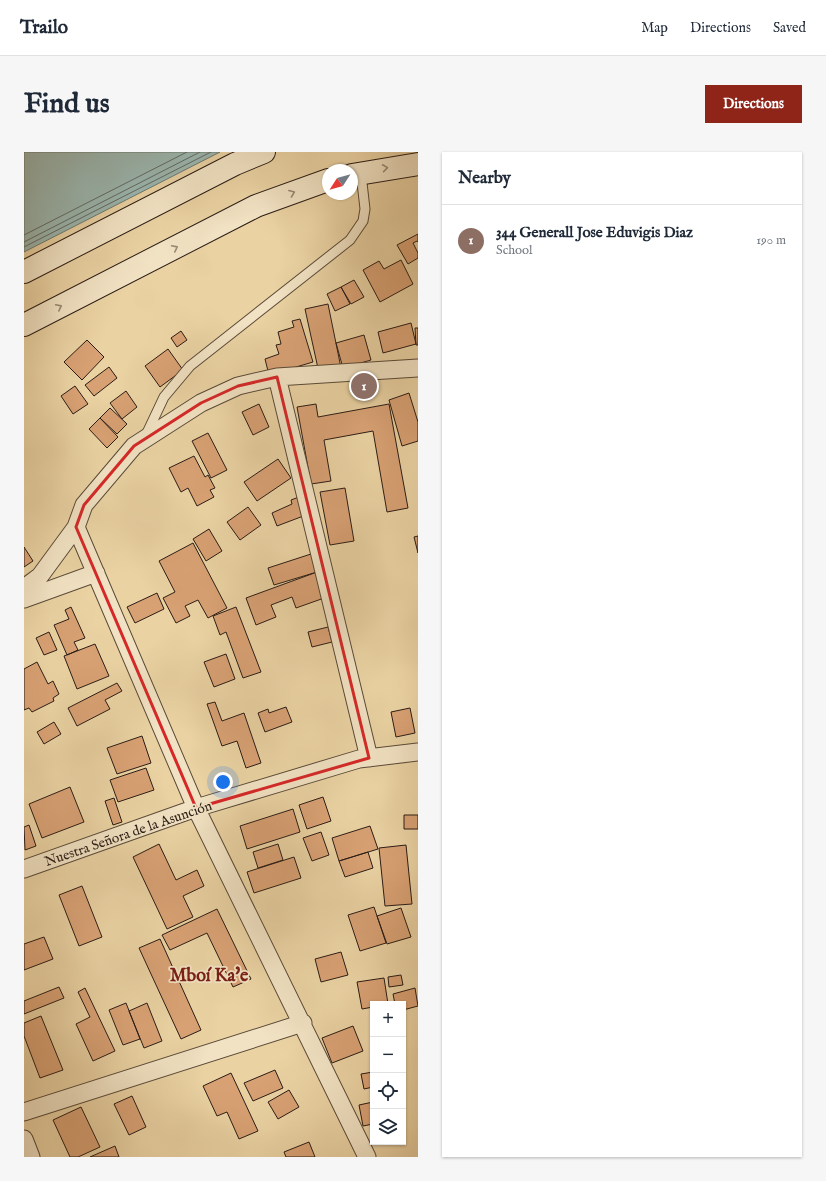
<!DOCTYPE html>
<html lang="en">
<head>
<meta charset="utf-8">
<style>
  body { margin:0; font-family:"IM FELL English",serif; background:#f6f6f7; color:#1f2937 }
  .controls { position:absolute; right:12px; bottom:12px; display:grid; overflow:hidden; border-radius:0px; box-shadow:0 1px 3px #0004 }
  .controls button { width:36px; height:36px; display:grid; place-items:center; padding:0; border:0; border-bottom:1px solid #e0e1e3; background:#fff; color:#1f2937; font:20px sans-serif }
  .compass { position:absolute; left:298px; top:12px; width:36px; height:36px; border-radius:50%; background:#fff; box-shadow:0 1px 3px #0004; rotate:234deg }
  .you { position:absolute; left:199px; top:630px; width:14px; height:14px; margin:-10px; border:3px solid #fff; border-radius:50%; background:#1a73e8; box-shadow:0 0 0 6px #1a73e833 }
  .badge { display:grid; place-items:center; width:26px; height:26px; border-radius:50%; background:#8f2418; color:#fff; font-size:13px; font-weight:700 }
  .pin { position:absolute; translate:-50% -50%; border:2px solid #fff; box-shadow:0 1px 4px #0006 }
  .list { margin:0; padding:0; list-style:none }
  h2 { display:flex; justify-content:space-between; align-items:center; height:52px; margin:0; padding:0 16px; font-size:17px }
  h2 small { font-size:13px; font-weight:400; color:#747a83 }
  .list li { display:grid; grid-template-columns:26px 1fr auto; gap:12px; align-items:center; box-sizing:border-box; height:72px; padding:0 16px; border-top:1px solid #e0e1e3 }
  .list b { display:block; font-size:15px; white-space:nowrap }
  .list p { margin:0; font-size:13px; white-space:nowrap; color:#747a83 }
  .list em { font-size:13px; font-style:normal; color:#747a83 }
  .icon { flex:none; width:22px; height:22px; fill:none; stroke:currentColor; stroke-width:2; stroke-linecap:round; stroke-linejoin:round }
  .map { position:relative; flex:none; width:394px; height:1005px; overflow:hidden; border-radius:0px }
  header { display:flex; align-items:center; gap:24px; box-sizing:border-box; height:56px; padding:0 20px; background:#fff; border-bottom:1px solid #e0e1e3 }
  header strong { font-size:19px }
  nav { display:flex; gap:22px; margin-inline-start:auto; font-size:14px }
  .intro { display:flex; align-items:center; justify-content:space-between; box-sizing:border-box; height:96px; padding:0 24px }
  h1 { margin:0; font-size:28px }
  .button { padding:10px 18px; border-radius:0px; background:#8f2418; color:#fff; font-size:14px; font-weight:700 }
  main { display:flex; gap:24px; padding:0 24px }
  aside { flex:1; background:#fff; border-radius:0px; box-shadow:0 1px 3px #0004 }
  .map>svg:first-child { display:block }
  .water { fill:#9ab6af; stroke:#6d7871 }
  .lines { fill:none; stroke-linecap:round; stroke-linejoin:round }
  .shore { stroke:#626962; stroke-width:1 }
  .building { fill:#d8a174; stroke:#2a1c15 }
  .lane-casing { stroke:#5a4a38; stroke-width:11 }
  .street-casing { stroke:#5a4a38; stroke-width:19 }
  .secondary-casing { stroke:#2a1c15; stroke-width:24 }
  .lane { stroke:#f1e2c3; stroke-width:9 }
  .street { stroke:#f1e2c3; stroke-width:17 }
  .secondary { stroke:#f1e2c3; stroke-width:22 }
  .oneway { stroke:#978975 }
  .marked { fill:none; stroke:#d62828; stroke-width:3; stroke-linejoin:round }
  .labels { text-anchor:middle; stroke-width:3.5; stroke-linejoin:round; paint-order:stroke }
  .street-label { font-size:14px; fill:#2a1c15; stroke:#f1e2c3 }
  .district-label { font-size:18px; font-weight:bold; fill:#7a1f14; stroke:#f1e2c3 }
</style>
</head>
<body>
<header>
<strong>Trailo</strong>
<nav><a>Map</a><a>Directions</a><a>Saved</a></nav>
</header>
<div class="intro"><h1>Find us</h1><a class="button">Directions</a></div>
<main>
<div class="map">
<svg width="394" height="1005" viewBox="0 0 394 1005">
  <rect width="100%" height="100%" fill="#ead2a3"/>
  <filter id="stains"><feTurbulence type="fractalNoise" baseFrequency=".005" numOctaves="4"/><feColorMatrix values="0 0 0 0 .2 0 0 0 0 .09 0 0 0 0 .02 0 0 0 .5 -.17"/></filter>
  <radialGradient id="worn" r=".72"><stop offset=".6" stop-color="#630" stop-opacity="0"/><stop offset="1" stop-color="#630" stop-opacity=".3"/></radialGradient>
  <path class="water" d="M0,0H196L0,100Z"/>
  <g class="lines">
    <path class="shore" d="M0,83L163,0
      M0,90L176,0
      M0,95L187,0"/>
  </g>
  <path class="building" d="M394,82V90L393,89L389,91L394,101V106L384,112L373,93Z
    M377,108L389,132L356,150L339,118L355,109L360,117Z
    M330,128L340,145L327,152L317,135Z
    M317,135L326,152L311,159L303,142Z
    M304,152L317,216L295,221L281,157Z
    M276,167L289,210L245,223L241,207L255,202L252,193L257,192L254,180L270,175L268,169Z
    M387,171L392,192L359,201L354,180Z
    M391,176H394V193H392Z
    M157,179L163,188L153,195L147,186Z
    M340,183L347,208L319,216L312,191Z
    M63,188L80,205L58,228L40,210Z
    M144,197L159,218L136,235L121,214Z
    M85,215L93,226L70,244L61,233Z
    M51,234L64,252L49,262L37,244Z
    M102,239L113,255L98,267L86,251Z
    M385,241L394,270V289L378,294L365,248Z
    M235,252L245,275L229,283L218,260Z
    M292,252L294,265L365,252L384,356L363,360L349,279L300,288L307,329L287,332L273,255Z
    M86,256L103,272L93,282L76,266Z
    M76,266L94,285L83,296L65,277Z
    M184,281L203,318L187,326L168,289Z
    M170,304L181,325L184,323L191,336L186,338L190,345L173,354L164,336L157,340L145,316Z
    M254,307L267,326L233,349L220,330Z
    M321,336L330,389L306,393L296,340Z
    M275,345L282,363L253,374L248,361L268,352L267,348Z
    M224,355L237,373L216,388L203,370Z
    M185,377L198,399L182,409L169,387Z
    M394,384V401L390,385Z
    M169,391L203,456L184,466L174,448L161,454L166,464L152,471L139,446L151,440L135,409Z
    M0,395L9,409L0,415Z
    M287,402L293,420L250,433L244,416Z
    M293,420L303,445L272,456L268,445L247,453L252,465L232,473L222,446Z
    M133,441L140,457L111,471L103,455Z
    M47,455L61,486L50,490L54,498L43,503L30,473L45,467L41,458Z
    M212,455L237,520L219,526L202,480L196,483L189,464Z
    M304,475L308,490L288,495L284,480Z
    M25,480L33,498L20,503L12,486Z
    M71,492L85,524L53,537L40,504Z
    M202,502L211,527L190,535L180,510Z
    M13,510L24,532L29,529L35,542L29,546L30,549L8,560L5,556L0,558V517Z
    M93,531L98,539L81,548L86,557L53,574L44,556Z
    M191,550L198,569L220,561L237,611L222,616L213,589L198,594L183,552Z
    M262,555L268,570L241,580L234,561L244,557L245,561Z
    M386,556L391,581L372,585L367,560Z
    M30,570L37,582L20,592L13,580Z
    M118,584L127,611L93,622L83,596Z
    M122,616L130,638L94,650L86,628Z
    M46,635L60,670L18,686L5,652Z
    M299,645L307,669L283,677L275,653Z
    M90,646L98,670L89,673L81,649Z
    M269,657L276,680L223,697L216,674Z
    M380,663H394V677H380Z
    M5,673L12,694L1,698L0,675Z
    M346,674L354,697L315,709L308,686Z
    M297,680L305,703L288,709L279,686Z
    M135,692L152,728L173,718L180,734L159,744L169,765L143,777L109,705Z
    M254,692L259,708L234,716L229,700Z
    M382,693L388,752L361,754L355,696Z
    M344,700L349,716L321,725L315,709Z
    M270,705L277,726L230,741L223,720Z
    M58,734L78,785L55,794L35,743Z
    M350,755L362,791L336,799L324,763Z
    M377,756L387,785L363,792L353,764Z
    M193,757L227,827L209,835L183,781L146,798L138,783Z
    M20,785L29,807L0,818V792Z
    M136,787L177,878L157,887L115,796Z
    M317,800L324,823L297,830L291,807Z
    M377,823L379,833L365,835L364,825Z
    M360,826L364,852H349V855L338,857L333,830Z
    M35,835L40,846L0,862V849Z
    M61,836L91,899L69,909L52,872L66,865L54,840Z
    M391,836L394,854L379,858V852H371L369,842Z
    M102,851L116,887L99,893L85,858Z
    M123,851L138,889L120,896L105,859Z
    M17,864L39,918L16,926L0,884V871Z
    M329,874L339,899L308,911L298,886Z
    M251,918L259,936L229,949L220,931Z
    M349,920V935L340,937L337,922Z
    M207,921L234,979L215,987L203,960L193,964L179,934Z
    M265,938L275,955L254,967L244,950Z
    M108,944L122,975L105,983L90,952Z
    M349,950V972L339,974L335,953Z
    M57,955L76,995L54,1005H46L29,968Z
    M285,990L291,1005H262L260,1000Z
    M91,994L95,1005H66Z"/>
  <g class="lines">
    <defs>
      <path id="lane" d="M122,283L140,245L166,214L326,88L339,69L341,57L337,22"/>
      <path id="street" d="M253,225L345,606
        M52,375L172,656L343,1005
        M0,436L16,424L52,375L60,353L110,294L177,251L214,234L253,225L394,216
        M0,447L72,421
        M0,717L172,656L335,607L394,600
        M0,960L279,871
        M0,987L7,1005"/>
      <path id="secondary" d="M328,23L394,12
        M0,120L211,12L240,0
        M0,173L232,54L304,28"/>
    </defs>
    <use href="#lane" class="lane-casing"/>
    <use href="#street" class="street-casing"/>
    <use href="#secondary" class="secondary-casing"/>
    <use href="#lane" class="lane"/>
    <use href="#street" class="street"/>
    <use href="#secondary" class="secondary"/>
  </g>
  <defs><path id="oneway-chevron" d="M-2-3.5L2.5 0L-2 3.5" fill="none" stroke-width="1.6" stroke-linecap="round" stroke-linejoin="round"/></defs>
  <g class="oneway">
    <use href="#oneway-chevron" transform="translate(361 16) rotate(-8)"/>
    <use href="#oneway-chevron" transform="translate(268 41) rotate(-21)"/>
    <use href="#oneway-chevron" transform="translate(151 96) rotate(-27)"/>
    <use href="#oneway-chevron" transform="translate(35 155) rotate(-27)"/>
  </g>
  <path class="marked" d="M253,225L345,606L172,656L52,375L60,353L110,294L177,251L214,234Z"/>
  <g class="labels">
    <g class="street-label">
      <text transform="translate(104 681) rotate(-19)" y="5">Nuestra Señora de la Asunción</text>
    </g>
    <g class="district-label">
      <text x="185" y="829">Mboí Ka'e</text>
    </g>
  </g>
  <rect width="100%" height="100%" filter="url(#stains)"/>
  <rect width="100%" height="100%" fill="url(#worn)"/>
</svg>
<div class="controls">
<button>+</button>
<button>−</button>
<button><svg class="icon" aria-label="locate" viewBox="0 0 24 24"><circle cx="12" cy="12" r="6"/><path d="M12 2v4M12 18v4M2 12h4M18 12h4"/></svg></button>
<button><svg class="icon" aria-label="layers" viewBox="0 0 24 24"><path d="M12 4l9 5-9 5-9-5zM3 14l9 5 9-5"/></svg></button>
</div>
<svg class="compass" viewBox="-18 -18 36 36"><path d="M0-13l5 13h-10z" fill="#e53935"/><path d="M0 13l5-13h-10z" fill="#747a83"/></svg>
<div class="you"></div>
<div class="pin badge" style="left:340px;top:234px;background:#8d6e63">1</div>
</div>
<aside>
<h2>Nearby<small></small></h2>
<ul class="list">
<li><span class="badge" style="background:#8d6e63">1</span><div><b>344 Generall Jose Eduvigis Diaz</b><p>School</p></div><em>190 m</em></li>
</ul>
</aside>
</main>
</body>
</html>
